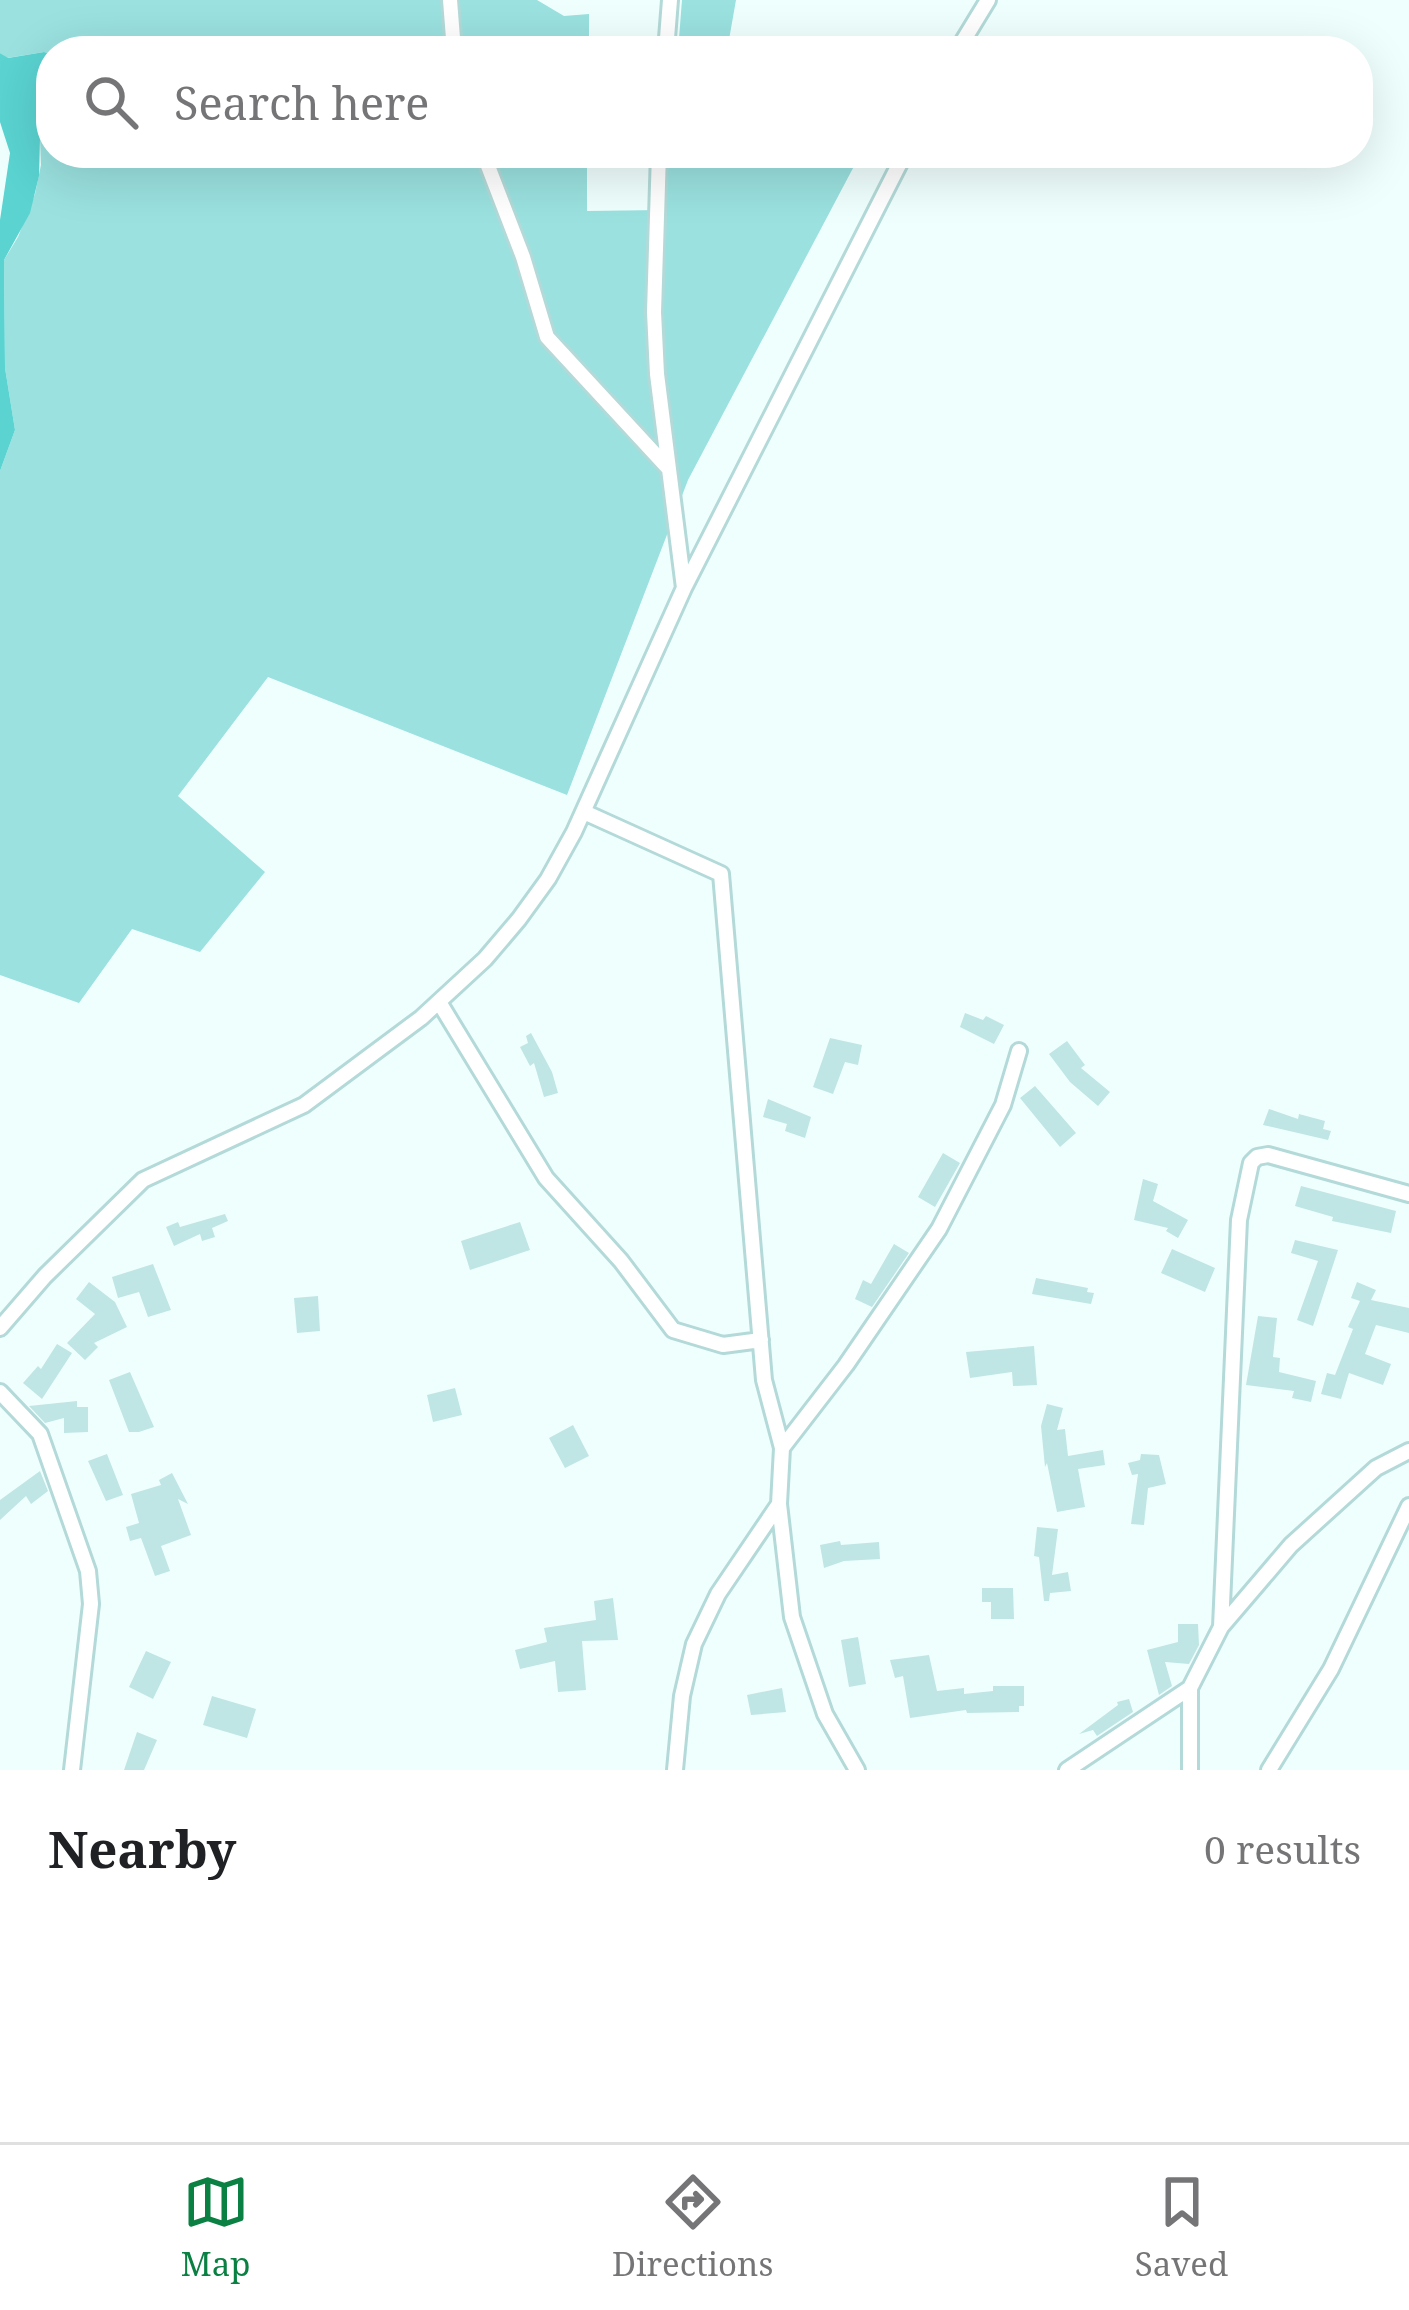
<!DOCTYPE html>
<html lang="en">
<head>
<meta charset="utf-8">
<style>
  body { margin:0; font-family:"Noto Serif",serif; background:#f6f6f6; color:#202124 }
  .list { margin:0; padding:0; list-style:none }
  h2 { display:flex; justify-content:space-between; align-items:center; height:156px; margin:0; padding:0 48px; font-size:51px }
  h2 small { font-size:39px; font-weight:400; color:#757577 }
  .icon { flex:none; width:66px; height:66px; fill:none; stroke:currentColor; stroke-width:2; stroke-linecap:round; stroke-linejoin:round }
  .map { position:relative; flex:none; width:1409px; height:1770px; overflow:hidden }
  .search { position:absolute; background:#fff; box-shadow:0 12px 48px #0002; left:36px; right:36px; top:36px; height:132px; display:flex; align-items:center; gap:30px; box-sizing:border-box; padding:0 42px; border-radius:48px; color:#757577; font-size:45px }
  .sheet { height:372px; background:#fff }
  nav { display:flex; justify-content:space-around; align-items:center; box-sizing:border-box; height:168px; border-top:3px solid #e0e0e0; background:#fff; font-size:33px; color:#757577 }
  nav a { display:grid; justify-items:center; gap:6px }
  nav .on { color:#0b8043 }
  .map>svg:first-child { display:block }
  .green { fill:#9ae1df }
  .water { fill:#5ad3d1 }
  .building { fill:#bfe6e4 }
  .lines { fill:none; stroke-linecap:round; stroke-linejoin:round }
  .street-casing { stroke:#b3dad8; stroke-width:20 }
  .street { stroke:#fff; stroke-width:14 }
</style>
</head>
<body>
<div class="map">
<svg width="1409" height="1770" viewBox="0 0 1409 1770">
  <rect width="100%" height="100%" fill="#effffe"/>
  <path class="green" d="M0,0H537L564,16L589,14V51H51V54L44,52L7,58L0,53Z
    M682,0H736L727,51H678Z
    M51,85V153H587V211L662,210L668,153H861L688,480L567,795L268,677L178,796L265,872L200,952L132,929L79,1003L0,975V471L15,430L5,368L4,260L18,237L35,194L41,165L40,138Z"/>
  <path class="water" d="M44,52L51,54V85L40,138L39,176L30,213L4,260L5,368L15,430L0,471V220L10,153L0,122V53L8,58Z"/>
  <path class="building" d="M965,1013L983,1020L986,1016L1004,1025L994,1044L960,1027Z
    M531,1033L552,1072L558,1093L544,1097L534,1063L530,1066L520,1047L528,1043L526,1036Z
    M830,1038L862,1045L858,1065L845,1062L833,1094L813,1087Z
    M1067,1041L1085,1065L1081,1068L1110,1092L1098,1106L1070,1082L1049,1054Z
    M1035,1086L1076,1133L1060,1147L1020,1098Z
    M768,1099L811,1117L805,1138L785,1131L787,1124L763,1117Z
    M1269,1109L1298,1119L1299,1114L1325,1121L1323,1129L1331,1131L1328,1140L1263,1125Z
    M943,1153L960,1163L935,1207L918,1197Z
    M1143,1179L1158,1184L1153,1201L1188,1220L1178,1238L1166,1231L1168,1228L1134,1220Z
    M1301,1186L1396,1211L1391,1233L1332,1221L1333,1217L1295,1206Z
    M225,1214L228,1221L212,1228L215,1237L202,1241L200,1234L174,1246L166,1227L178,1222L180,1227Z
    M520,1222L530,1250L470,1270L461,1241Z
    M1295,1240L1338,1250L1313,1326L1297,1320L1318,1261L1291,1253Z
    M894,1244L909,1253L872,1307L855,1299L863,1280L871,1284Z
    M1172,1249L1215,1268L1205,1292L1161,1273Z
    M153,1264L171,1310L148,1317L139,1292L118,1298L112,1277Z
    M1036,1278L1088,1288L1087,1292L1094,1293L1091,1304L1032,1294Z
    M89,1282L115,1302L127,1327L94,1343L98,1347L85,1360L67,1343L95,1314L76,1299Z
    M1357,1282L1376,1290L1371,1300L1409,1308V1333L1376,1325L1365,1354L1391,1364L1383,1385L1349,1373L1341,1399L1321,1394L1327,1373L1335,1375L1353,1329L1348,1327L1360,1301L1351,1298Z
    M318,1296L320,1331L297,1333L294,1298Z
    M1258,1316L1277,1318L1273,1357L1280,1358L1279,1372L1316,1381L1311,1402L1292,1398L1294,1391L1246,1385Z
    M57,1344L72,1353L42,1399L23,1383L38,1366L41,1369Z
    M1034,1346L1037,1385L1013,1386L1012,1372L970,1378L966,1352Z
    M130,1372L154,1427L139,1432H129L109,1380Z
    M455,1388L462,1415L433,1422L427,1395Z
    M77,1401V1407H88V1432L64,1433V1418L45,1423L29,1406Z
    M1047,1404L1063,1408L1057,1430L1065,1429L1068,1456L1103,1450L1105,1465L1078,1469L1085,1507L1057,1512L1047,1463L1045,1467L1041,1426Z
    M573,1425L589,1456L565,1468L549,1438Z
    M107,1454L123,1495L106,1501L88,1461Z
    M1141,1454L1159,1455L1166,1484L1148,1488L1144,1525L1131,1524L1138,1474L1132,1475L1128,1463L1140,1460Z
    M40,1471L48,1491L31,1504L26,1496L0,1520V1500Z
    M172,1473L188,1504L178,1499L191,1535L161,1546L170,1571L155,1576L141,1538L130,1541L126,1527L139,1523L131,1494L161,1485L159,1480Z
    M1037,1527L1058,1529L1052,1575L1068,1572L1071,1591L1050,1593L1049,1601H1044L1039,1557L1034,1556Z
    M840,1541L841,1545L879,1542L880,1559L844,1561L824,1568L820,1545Z
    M982,1588H1013L1014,1619H991V1602H982Z
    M613,1598L618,1640L582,1641L586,1690L558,1692L555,1661L520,1669L515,1650L547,1642L544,1628L596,1620L594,1601Z
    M1178,1624H1198L1199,1645L1189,1664L1165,1662L1172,1686L1159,1695L1147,1650L1178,1642Z
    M858,1637L866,1684L849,1687L841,1640Z
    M146,1651L171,1662L153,1699L129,1687Z
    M929,1655L937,1691L964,1688V1694L993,1691V1686H1024V1706H1019V1712L967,1713L966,1710L910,1718L903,1676L895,1678L890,1660Z
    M782,1688L786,1712L751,1715L747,1695Z
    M212,1696L256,1709L247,1738L203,1725Z
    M1129,1699L1133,1712L1097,1736L1093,1730L1079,1734L1118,1705L1117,1702Z
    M137,1732L157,1740L144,1770H124Z"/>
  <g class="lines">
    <defs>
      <path id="street" d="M450,0L454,51
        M666,51L670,0
        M957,51L988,0
        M483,153L523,257L547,337L667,467
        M659,153L654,312L657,374L684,588
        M584,812L721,874L764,1380L782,1448
        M439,1002L546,1178L621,1261L673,1330L723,1345L761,1340
        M0,1328L45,1276L143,1180L304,1105L421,1018L485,959L519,919L548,879L574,832L684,588L905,153
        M0,1392L40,1434L88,1571L91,1604L72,1770
        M779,1504L792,1617L825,1714L857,1770
        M1221,1627L1239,1220L1251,1163L1257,1157L1268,1155L1409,1194
        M1190,1688V1770
        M675,1770L682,1696L694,1644L718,1594L779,1504L782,1448L846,1365L939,1229L1003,1105L1019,1051
        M1067,1770L1190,1688L1221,1627L1291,1545L1376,1468L1409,1451
        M1269,1770L1331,1669L1409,1506"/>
    </defs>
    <use href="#street" class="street-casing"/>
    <use href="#street" class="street"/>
  </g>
</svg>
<div class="search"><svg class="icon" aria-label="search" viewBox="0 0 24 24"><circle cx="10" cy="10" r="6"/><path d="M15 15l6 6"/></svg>Search here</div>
</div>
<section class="sheet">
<h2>Nearby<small>0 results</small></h2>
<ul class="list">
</ul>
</section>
<nav>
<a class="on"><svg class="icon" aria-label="map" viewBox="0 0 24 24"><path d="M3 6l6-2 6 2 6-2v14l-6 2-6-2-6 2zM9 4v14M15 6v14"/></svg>Map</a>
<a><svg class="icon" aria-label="directions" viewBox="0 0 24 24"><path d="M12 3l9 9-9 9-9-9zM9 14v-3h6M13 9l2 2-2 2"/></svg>Directions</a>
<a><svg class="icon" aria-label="saved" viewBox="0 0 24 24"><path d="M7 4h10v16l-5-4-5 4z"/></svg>Saved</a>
</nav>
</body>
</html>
